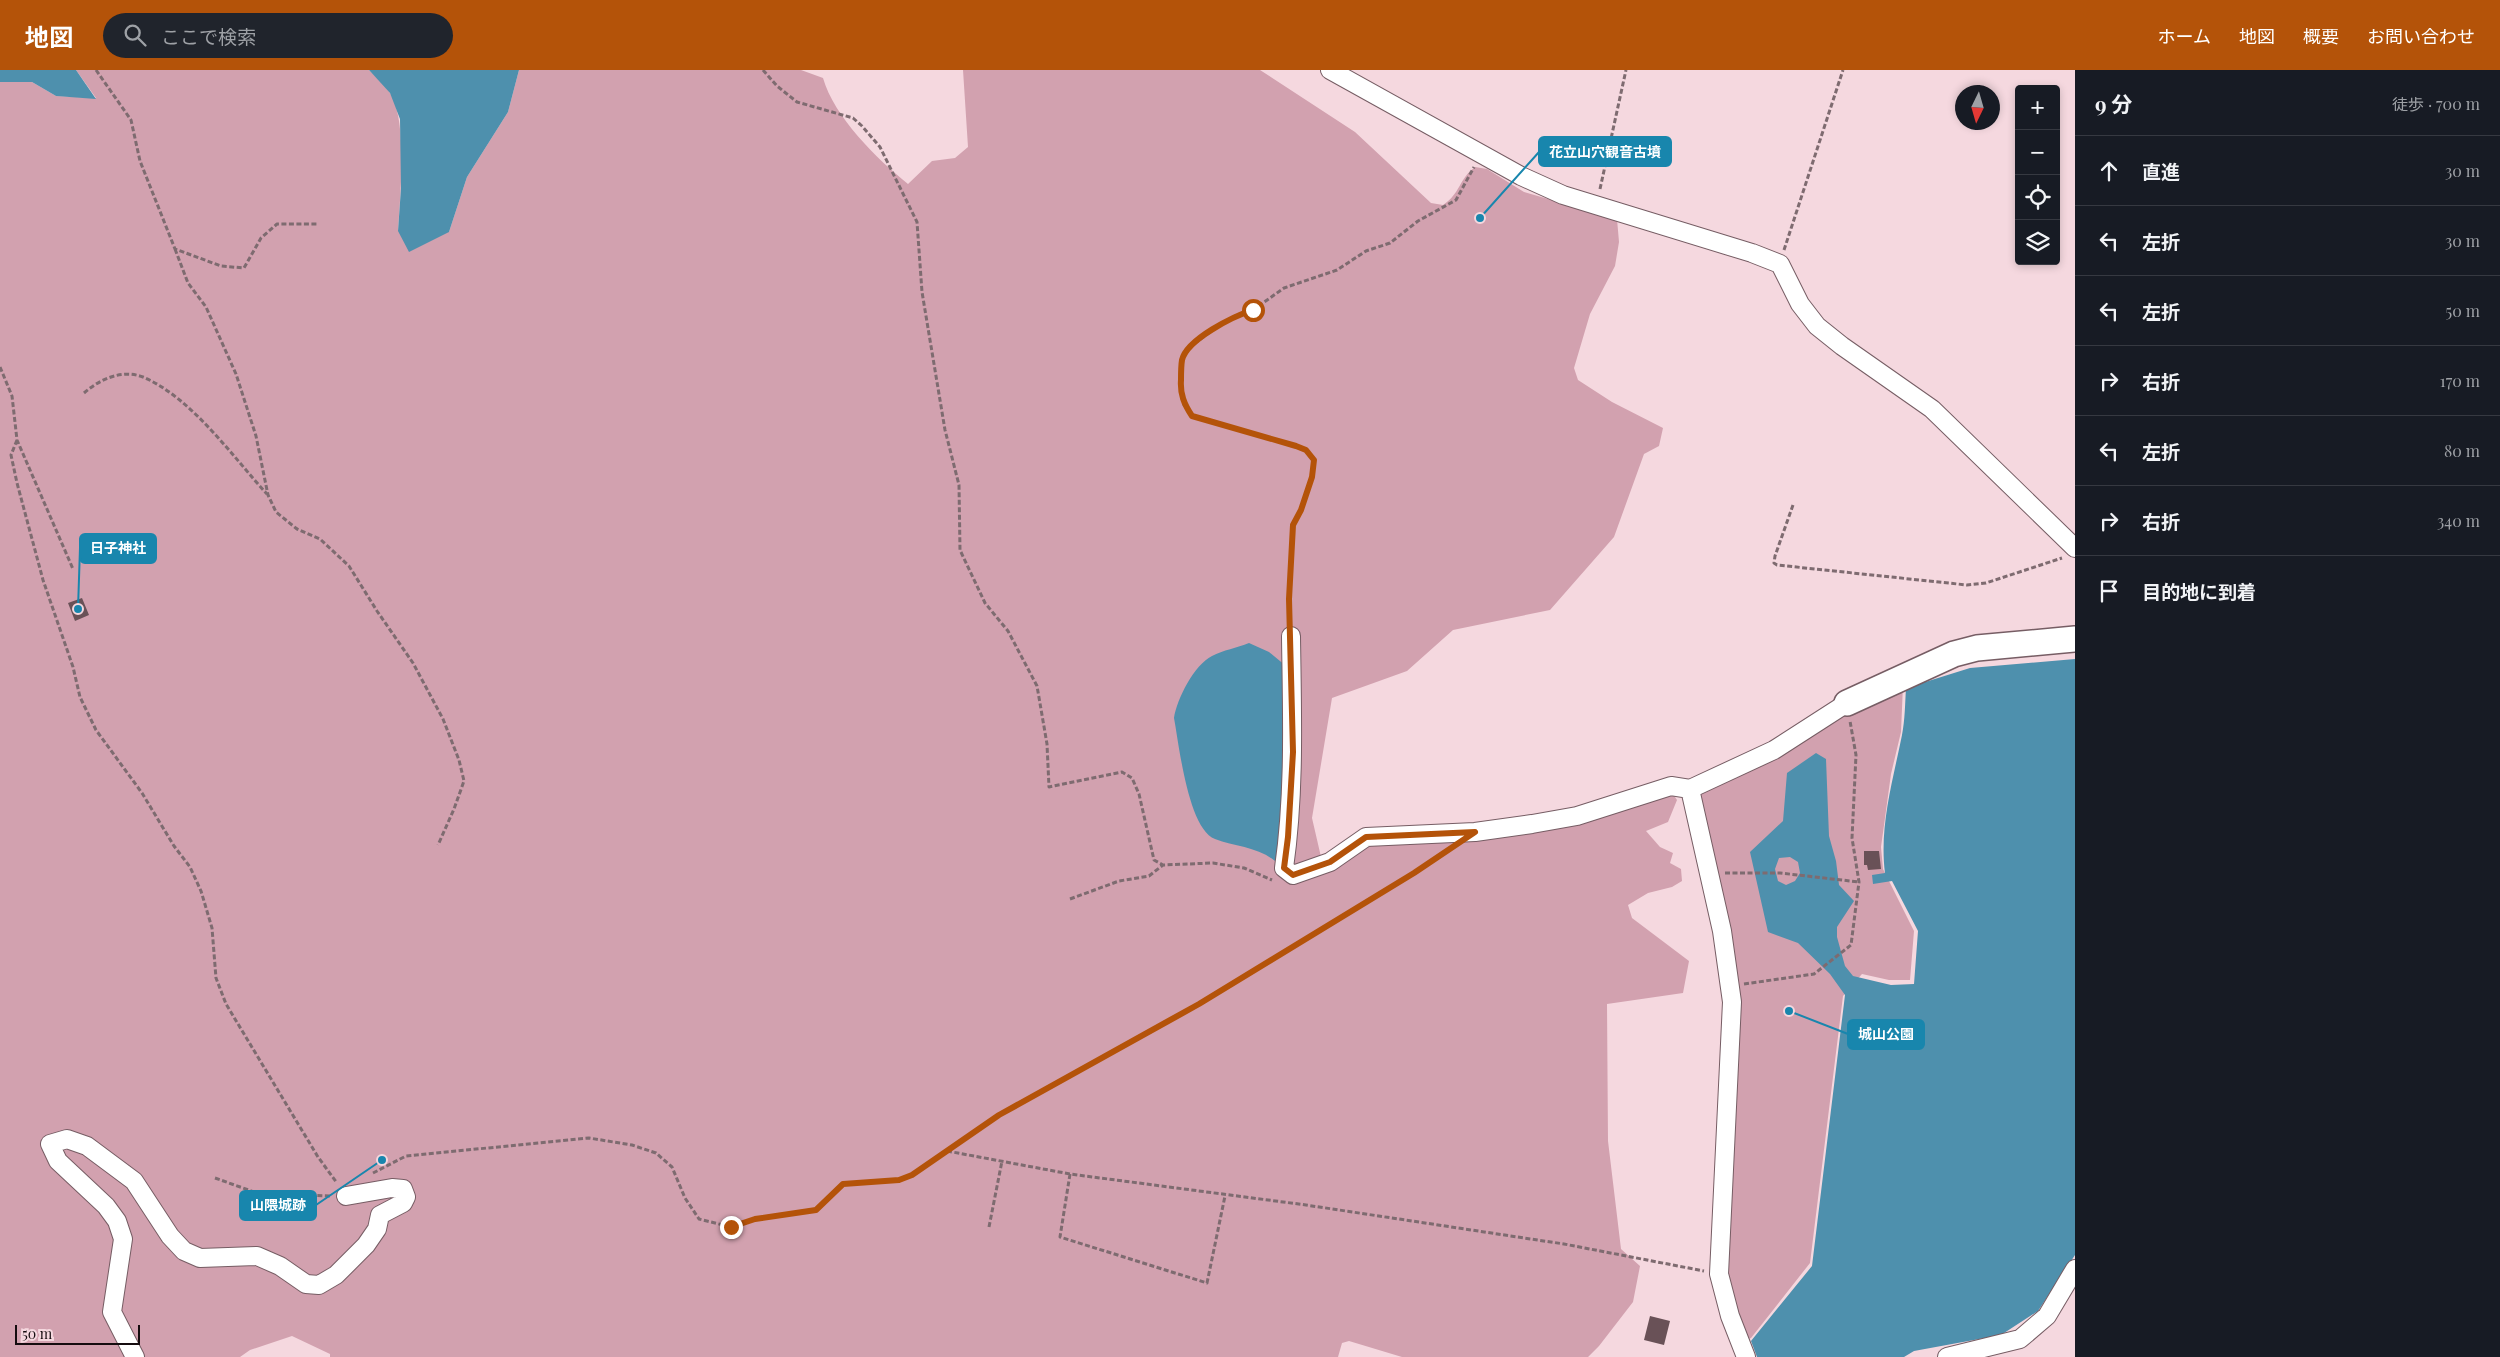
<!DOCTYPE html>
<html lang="ja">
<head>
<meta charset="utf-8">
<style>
  body { margin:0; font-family:"Playfair Display","Noto Sans JP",serif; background:#20242c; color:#f1f3f6 }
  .controls { position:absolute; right:15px; top:15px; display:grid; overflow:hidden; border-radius:5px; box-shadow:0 2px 8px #0003 }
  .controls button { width:45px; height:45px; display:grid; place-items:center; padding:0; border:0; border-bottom:1px solid #363941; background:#171b24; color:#f1f3f6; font:25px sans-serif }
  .compass { position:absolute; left:1955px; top:15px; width:45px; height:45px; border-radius:50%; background:#171b24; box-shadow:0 2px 8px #0003; rotate:185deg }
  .scale { position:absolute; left:15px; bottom:12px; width:125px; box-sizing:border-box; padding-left:5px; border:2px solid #150c0f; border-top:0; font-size:14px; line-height:18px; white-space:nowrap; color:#150c0f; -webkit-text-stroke:4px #f5d8df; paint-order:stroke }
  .stop { position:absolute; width:15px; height:15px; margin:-11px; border:4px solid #b45309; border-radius:50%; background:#fff }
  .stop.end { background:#b45309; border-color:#fff; box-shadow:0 1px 5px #0008 }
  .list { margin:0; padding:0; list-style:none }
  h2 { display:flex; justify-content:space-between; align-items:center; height:65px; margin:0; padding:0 20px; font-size:21px }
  h2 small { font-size:16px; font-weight:400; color:#9ea1a6 }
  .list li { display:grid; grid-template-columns:32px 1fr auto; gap:15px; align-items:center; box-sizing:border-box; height:70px; padding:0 20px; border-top:1px solid #363941 }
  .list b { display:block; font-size:19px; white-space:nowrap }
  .list em { font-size:16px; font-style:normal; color:#9ea1a6 }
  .icon { flex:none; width:28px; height:28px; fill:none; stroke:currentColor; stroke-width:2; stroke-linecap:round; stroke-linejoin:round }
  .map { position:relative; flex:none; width:2075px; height:1287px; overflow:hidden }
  header { display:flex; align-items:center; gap:30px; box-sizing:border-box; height:70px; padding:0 25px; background:#b45309; color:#fff }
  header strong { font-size:24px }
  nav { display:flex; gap:28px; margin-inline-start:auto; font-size:18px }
  .search { width:350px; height:45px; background:#20242c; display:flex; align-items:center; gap:12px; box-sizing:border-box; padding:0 18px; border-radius:28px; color:#9ea1a6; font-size:19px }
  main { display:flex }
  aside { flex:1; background:#171b24 }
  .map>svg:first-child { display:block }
  .green { fill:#d2a1af }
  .water { fill:#4e90ad; fill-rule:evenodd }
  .building { fill:#695157 }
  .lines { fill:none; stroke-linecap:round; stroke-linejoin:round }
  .street-casing { stroke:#765d64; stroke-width:20 }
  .secondary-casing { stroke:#765d64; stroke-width:28 }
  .path { stroke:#7e6b70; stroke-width:3; stroke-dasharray:5 2.5; stroke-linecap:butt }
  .street { stroke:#fff; stroke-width:18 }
  .secondary { stroke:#fff; stroke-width:25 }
  .route { stroke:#b45309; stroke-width:6 }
  .leader { fill:none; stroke:#1886ad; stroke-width:2 }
  .callout-dot { fill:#1886ad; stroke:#f5d8df; stroke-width:2 }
  .callout { fill:#1886ad; stroke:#1886ad; stroke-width:2 }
  .callout-label { font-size:14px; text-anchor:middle; font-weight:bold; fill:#fff }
</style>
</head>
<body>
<header>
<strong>地図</strong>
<div class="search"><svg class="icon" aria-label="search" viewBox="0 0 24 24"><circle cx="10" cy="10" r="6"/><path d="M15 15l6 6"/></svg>ここで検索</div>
<nav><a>ホーム</a><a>地図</a><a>概要</a><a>お問い合わせ</a></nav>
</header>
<main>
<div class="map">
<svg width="2075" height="1287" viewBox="0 0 2075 1287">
  <rect width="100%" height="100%" fill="#f5d8df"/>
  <path class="green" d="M76,0H369C376,7 385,14 390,23C408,51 400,127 398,160L449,162L467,107L508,42L519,0H801L823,8C834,47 877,89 908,114L932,91L955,88L968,77L963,0H1260L1355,62L1431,133L1443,135C1461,123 1458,110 1475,97L1487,99L1524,122L1617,149L1619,172L1615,196L1590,244L1574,298L1578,310L1612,332L1663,358L1659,376L1644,384L1614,467L1550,540L1453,560L1407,601L1332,628L1312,748L1324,800L1368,774L1673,724L1677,730L1668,752L1646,761L1660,777L1673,783L1670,793L1681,799L1682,811L1672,817L1648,823L1628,835L1632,848L1689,891L1683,923L1607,934L1608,1071L1621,1179L1640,1196L1633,1232L1599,1276L1588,1287H1402L1349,1271L1342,1273L1338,1287H330V1284L292,1266L250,1280L240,1287H0V12H32L56,26L96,28Z
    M1903,615L1901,662L1891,704L1881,777L1883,799L1914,861L1910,910H1889L1862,904L1843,926L1810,1193L1751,1268L1746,1270L1726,1214L1733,1011L1698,724L1840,645Z"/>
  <path class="water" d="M0,0H76L96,29L56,26L32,12H0Z
    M369,0H519L508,42L467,107L449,162L409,182L398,161L401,118L400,49L390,23Z
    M1249,573L1269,582L1286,596L1284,760L1278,794C1262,777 1236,777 1215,769C1188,759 1179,674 1174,648C1177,629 1194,595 1212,586C1223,580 1237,578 1249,573Z
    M2075,589V1185L2038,1241L2001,1265L1914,1281L1904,1287H1757L1751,1271L1812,1196L1845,925L1830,904L1798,873L1768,862L1750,782L1783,751L1787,703L1816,683L1826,689L1829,766L1836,791L1839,815L1854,831L1837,857V867L1845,896L1853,906L1891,915L1914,914L1918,861L1892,811L1873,814L1872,805L1885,803C1879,757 1893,710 1902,665C1905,650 1905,634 1906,618L1970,598ZM1790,787L1798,792L1800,803L1795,811L1786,815L1778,811L1775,799L1779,788Z"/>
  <path class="building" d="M82,528L89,545L75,551L68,533Z
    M1864,781H1879L1881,799L1868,800L1867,795H1864Z
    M1650,1246L1670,1251L1664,1275L1644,1270Z"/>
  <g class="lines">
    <defs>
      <path id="street" d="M1330,0L1521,106L1563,125L1752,183L1780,194L1800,234L1817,256L1842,276L1932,339L2075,478
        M1291,566C1292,644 1295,721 1284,798L1293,805L1330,792L1366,767L1475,762L1532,754L1577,746L1671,716L1690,719L1774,680L1847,633
        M1690,719L1722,861L1732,932L1719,1204L1730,1246L1746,1287
        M135,1287L112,1242L123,1169L117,1151L106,1136L58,1091L50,1074L67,1069L87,1076L134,1111L170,1166L184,1181L200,1188L257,1186L280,1196L306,1214L319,1215L336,1205L366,1175L377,1159L380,1145L403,1133L406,1127L403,1119L392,1118L346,1126
        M1947,1287L2020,1269L2047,1246L2075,1199"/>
      <path id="secondary" d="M1847,633L1954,584L1977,578L2075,569"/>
    </defs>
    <use href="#street" class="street-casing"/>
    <use href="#secondary" class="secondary-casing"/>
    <path class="path" d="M96,0L131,50L140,91L175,179L221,196L244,198L261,168L277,154H318
      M763,0L777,16L797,32L853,48L862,56L880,77L917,152L922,222L945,360L959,415L960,480L985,533L1008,561L1037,616L1047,674L1049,717L1122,702L1132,708L1139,724L1154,790L1163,795
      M1600,119L1626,0
      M175,179L188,213L206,237L236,304L256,366L268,425L276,442L297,459L320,469L349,496L377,541L413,593L443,649L459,690L464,711L454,739L438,775
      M1784,180L1843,0
      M0,297L12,326L17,370L73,499
      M84,323C100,309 122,299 143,307C192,328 232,386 267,424
      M17,370L11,385L17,413L43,510L73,597L80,627L96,660L142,723L174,776L190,797L201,821L212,858L216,908L226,934L318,1087L337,1113
      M1793,435L1775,486L1774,493L1777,495L1967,515L1986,513L2062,488
      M1290,550L1289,529L1293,455L1301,440L1312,407L1314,390L1306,380L1296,376L1192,345L1184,335L1181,319L1182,289L1190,277L1210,262L1237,245L1253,240L1284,218L1337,200L1366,181L1390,173L1418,151L1456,130L1474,97
      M1725,803H1780L1859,812
      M1070,829L1119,811L1149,806L1163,795L1213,793L1244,798L1272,810
      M1744,914L1814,904L1851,875L1859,812L1852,768L1856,685L1850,651
      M947,1081L1070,1104L1306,1135L1564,1174L1704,1201
      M373,1103L406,1086L589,1068L632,1075L656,1083L672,1097L685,1128L699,1149L731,1157L755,1149L816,1139L843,1114L899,1110L912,1105L999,1045L1199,934L1414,803L1447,780
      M1070,1104L1060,1167L1207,1213L1225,1126
      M215,1108L257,1123L330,1126
      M989,1157L1002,1091"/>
    <use href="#street" class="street"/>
    <use href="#secondary" class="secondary"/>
  </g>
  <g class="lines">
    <path class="route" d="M731,1157L755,1149L816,1140L843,1114L899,1110L912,1105L999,1045L1199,934L1414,803L1475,762L1366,767L1330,792L1293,805L1284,798L1288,767L1293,682L1289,529L1293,455L1301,440L1312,407L1314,390L1306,380L1296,376L1192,346C1184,334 1180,324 1181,310C1181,304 1181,296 1182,290C1187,269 1234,246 1253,240"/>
  </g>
  <path class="leader" d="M1480 148L1539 82M78 539L80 478M1789 941L1848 964M382 1090L316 1135"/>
  <g class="callout-dot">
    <circle cx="1480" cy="148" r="5"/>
    <circle cx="78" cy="539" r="5"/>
    <circle cx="1789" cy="941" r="5"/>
    <circle cx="382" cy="1090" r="5"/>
  </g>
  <g class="callout">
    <rect x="1539" y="67" width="132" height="29" rx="5"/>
    <rect x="80" y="464" width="76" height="29" rx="5"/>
    <rect x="1848" y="950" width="76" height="29" rx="5"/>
    <rect x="240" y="1121" width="76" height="29" rx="5"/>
  </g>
  <g class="callout-label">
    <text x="1605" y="87">花立山穴観音古墳</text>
    <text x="118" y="483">日子神社</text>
    <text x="1886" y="969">城山公園</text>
    <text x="278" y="1140">山隈城跡</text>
  </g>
</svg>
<div class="controls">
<button>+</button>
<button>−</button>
<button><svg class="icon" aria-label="locate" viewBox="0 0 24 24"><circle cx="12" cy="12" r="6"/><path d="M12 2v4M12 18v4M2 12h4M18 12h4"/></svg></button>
<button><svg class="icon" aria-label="layers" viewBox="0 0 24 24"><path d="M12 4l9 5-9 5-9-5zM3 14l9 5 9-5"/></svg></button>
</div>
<svg class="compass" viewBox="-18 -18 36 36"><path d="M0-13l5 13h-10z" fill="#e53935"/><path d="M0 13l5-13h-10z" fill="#9ea1a6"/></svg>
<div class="scale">50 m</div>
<div class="stop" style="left:1253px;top:240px"></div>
<div class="stop end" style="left:731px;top:1157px"></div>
</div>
<aside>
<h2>9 分<small>徒歩 · 700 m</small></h2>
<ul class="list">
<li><svg class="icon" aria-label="ahead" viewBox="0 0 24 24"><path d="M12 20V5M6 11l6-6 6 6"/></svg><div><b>直進</b></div><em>30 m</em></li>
<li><svg class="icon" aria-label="left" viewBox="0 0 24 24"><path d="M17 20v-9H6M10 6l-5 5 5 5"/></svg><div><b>左折</b></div><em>30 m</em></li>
<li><svg class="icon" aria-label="left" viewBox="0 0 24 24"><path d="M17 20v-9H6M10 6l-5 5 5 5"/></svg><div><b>左折</b></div><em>50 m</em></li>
<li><svg class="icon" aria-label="right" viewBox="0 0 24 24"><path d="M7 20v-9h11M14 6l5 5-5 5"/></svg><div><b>右折</b></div><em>170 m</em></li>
<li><svg class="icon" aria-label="left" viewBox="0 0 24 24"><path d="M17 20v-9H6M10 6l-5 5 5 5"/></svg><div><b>左折</b></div><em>80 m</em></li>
<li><svg class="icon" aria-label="right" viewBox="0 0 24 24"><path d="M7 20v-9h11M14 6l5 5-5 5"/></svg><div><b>右折</b></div><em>340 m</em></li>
<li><svg class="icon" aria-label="arrive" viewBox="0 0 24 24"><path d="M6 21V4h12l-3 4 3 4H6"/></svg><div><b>目的地に到着</b></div></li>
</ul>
</aside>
</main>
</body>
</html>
